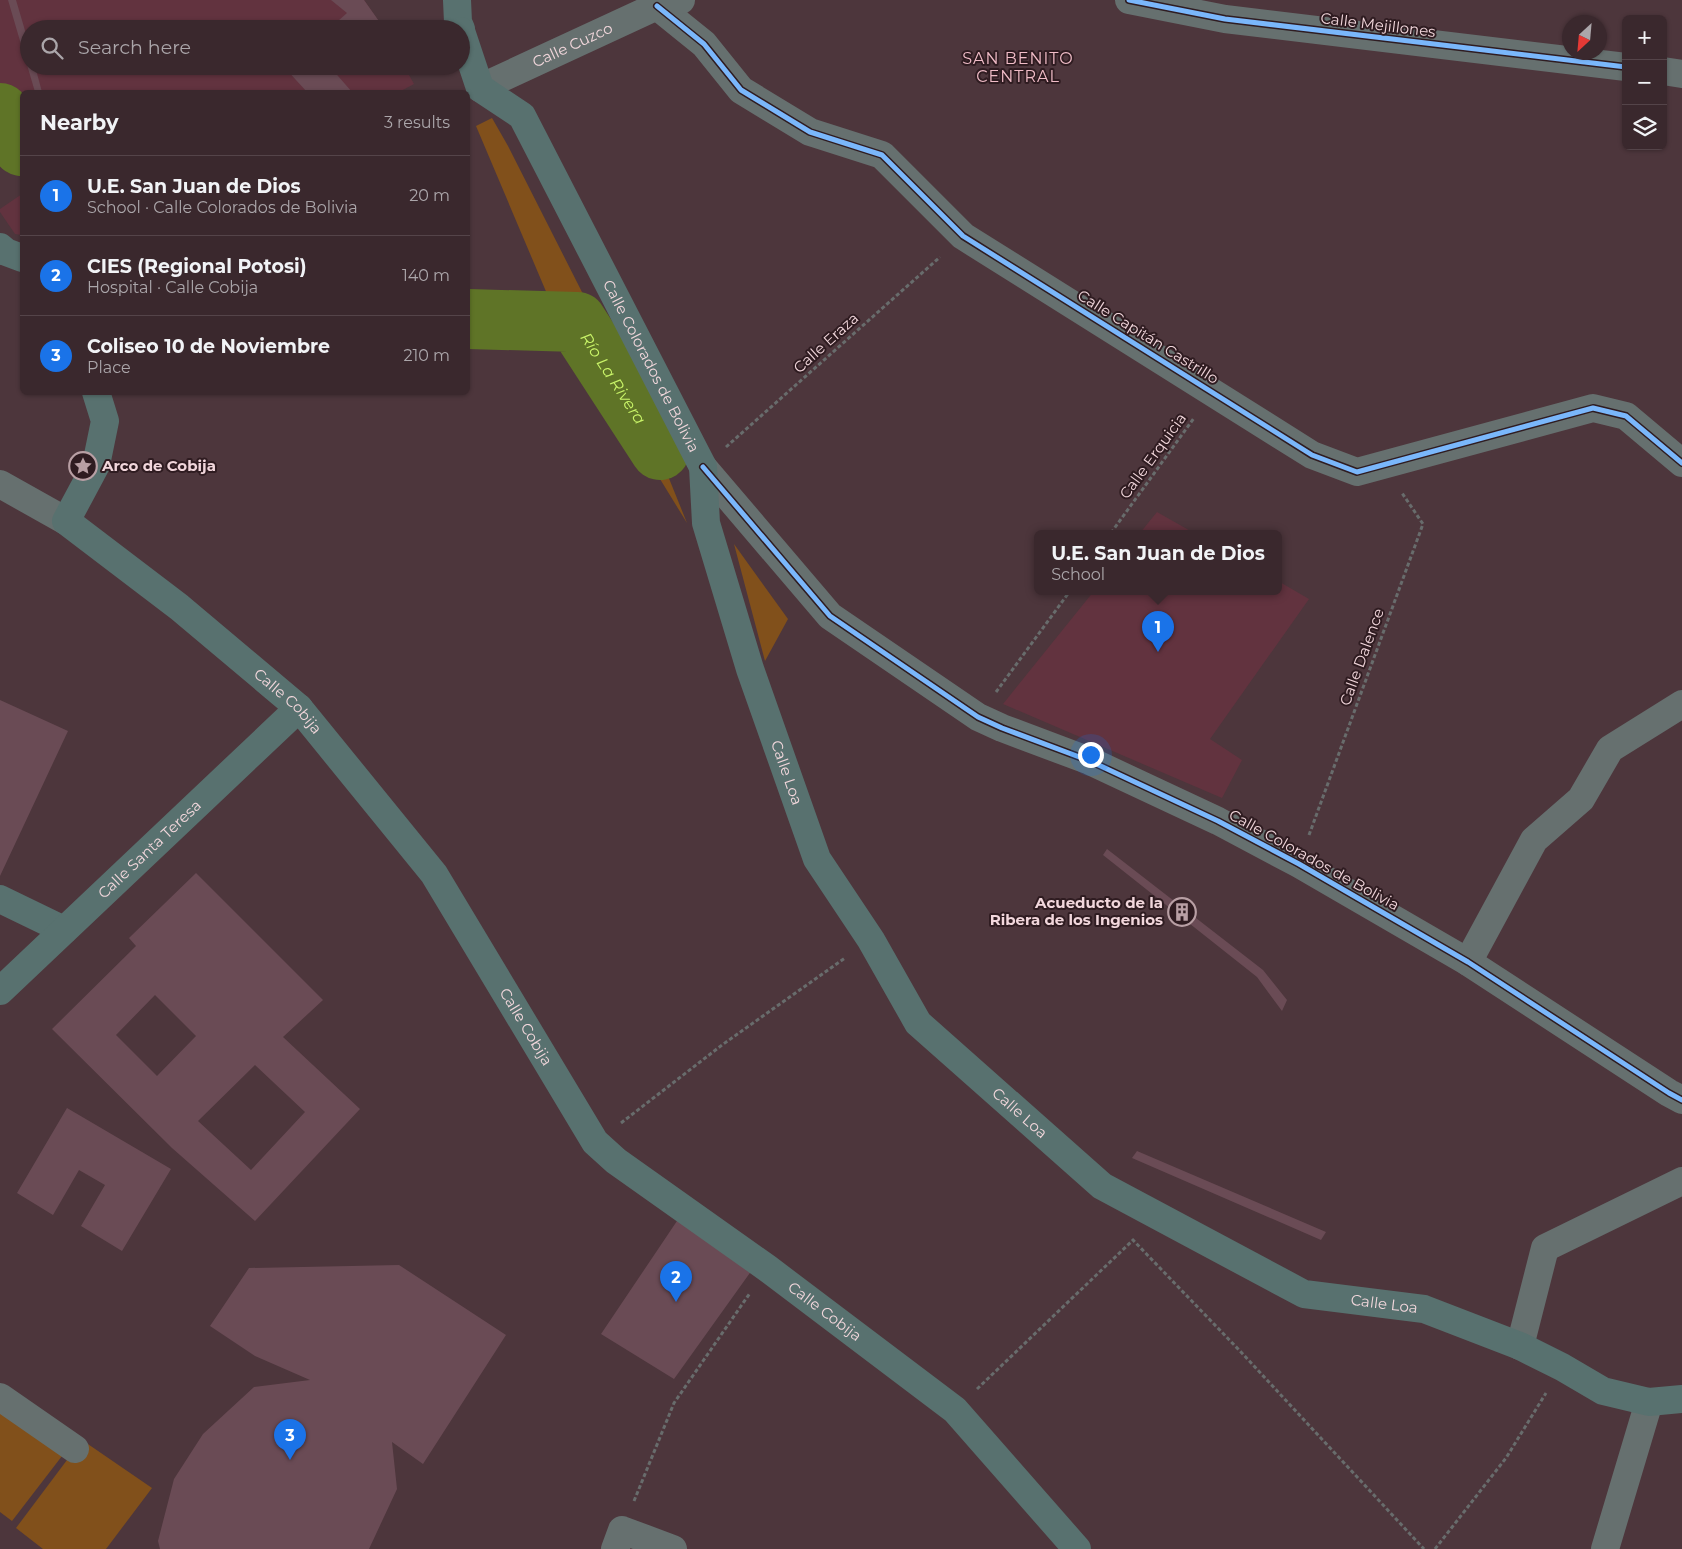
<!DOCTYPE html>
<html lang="en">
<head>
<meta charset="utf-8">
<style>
  body { margin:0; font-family:Montserrat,sans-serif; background:#453439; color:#f1f3f6 }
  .controls { position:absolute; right:15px; top:15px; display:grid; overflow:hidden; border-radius:8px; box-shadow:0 1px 4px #0004 }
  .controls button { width:45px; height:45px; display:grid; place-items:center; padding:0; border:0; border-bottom:1px solid #544449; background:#3a282d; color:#f1f3f6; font:25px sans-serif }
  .compass { position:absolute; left:1562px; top:15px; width:45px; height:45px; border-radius:50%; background:#3a282d; box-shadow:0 1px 4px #0004; rotate:206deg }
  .you { position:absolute; left:1090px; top:754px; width:18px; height:18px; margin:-12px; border:4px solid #fff; border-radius:50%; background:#1a73e8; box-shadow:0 0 0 8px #1a73e833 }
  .badge { display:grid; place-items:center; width:32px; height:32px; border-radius:50%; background:#1a73e8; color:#fff; font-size:16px; font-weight:700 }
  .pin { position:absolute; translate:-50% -41px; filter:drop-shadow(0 1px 2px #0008) }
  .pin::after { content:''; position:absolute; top:26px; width:18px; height:15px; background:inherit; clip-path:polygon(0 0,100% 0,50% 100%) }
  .popup { position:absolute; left:1034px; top:530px; width:248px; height:65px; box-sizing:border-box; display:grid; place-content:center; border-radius:8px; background:#3a282d; filter:drop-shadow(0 1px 4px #0005); font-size:16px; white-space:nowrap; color:#aba6aa }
  .popup b { font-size:19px; color:#f1f3f6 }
  .popup::after { content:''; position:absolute; left:50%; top:100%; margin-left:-10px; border:10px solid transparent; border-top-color:#3a282d }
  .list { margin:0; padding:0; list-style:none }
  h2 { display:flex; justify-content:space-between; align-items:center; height:65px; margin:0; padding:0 20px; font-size:21px }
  h2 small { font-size:16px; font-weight:400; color:#aba6aa }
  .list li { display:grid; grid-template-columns:32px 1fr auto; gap:15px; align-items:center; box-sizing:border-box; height:80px; padding:0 20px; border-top:1px solid #544449 }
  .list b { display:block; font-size:19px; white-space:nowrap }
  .list p { margin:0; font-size:16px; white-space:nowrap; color:#aba6aa }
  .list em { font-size:16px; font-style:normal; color:#aba6aa }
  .icon { flex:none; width:28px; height:28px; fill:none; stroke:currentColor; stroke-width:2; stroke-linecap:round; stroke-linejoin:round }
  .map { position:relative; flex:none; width:1682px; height:1549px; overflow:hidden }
  .search { position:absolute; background:#3a282d; box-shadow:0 1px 4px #0004; left:20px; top:20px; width:450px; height:55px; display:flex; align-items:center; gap:12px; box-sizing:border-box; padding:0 18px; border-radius:28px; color:#aba6aa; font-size:19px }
  .panel { position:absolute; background:#3a282d; box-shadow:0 1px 4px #0004; left:20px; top:90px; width:450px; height:305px; border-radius:8px }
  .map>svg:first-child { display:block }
  .built { fill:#62333f }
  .green { fill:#81501b }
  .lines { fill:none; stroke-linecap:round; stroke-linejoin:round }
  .river { stroke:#5f7427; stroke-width:60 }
  .building { fill:#6a4b55; fill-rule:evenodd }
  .path { stroke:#686c6c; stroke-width:3; stroke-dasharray:4 2.5; stroke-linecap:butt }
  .minor { stroke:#66706f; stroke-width:28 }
  .major { stroke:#58716f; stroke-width:28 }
  .cycleway-casing { stroke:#2f1c21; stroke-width:8 }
  .cycleway { stroke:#7ab7fb; stroke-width:5 }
  .labels { text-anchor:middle; stroke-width:4; stroke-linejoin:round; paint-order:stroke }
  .street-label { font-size:15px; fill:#f2d7dc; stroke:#2f1c21 }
  .poi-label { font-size:15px; font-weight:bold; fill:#f2d7dc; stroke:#2f1c21; text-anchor:start }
  .neighbourhood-label { font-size:16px; letter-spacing:1px; fill:#f1bdc8; stroke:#2f1c21 }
  .water-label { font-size:16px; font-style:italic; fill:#caf569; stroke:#2f1c21 }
</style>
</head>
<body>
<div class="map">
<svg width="1682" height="1549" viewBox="0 0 1682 1549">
  <rect width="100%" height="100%" fill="#4d363c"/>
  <path class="built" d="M0,0H364L384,29H29V66H404L414,84L399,92H22V134L0,100Z
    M22,194V235L15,234L0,212V209Z
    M1157,512L1194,533H1140Z
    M1278,581L1309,599L1210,739L1242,760L1222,798L1003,704L1094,591H1278Z"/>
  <path class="green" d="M492,118L508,146L584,296L624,367L687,523L622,417L571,345L553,308L476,126Z
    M734,544L788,619L765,661Z
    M0,1412L62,1456L12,1521L0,1512Z
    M82,1440L152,1488L106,1549H43L16,1528Z"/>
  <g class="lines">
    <g class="river">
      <path d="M0,113L22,146"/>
      <path id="s1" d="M468,319L577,322L660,450"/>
    </g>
  </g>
  <path class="building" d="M8,0H16L29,44V66H35L42,92H35Z
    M331,0H364L381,24L376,29H329L347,13Z
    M287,66H333L331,68L352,92H307L285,68Z
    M0,700L68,731L0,876Z
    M1107,849L1263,970L1287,1000L1282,1011L1257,977L1103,855Z
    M196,873L323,1000L283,1037L360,1109L255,1221L172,1148L52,1029L136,946L129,938ZM155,995L196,1036L157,1076L116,1035ZM255,1065L305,1112L251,1170L198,1121Z
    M67,1108L171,1169L122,1251L81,1226L105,1185L79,1170L53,1215L17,1193Z
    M1137,1151L1326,1232L1321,1240L1132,1158Z
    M679,1218L752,1270L674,1379L601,1334Z
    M399,1265L506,1335L423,1464L392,1442L397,1489L369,1549H160L158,1541L174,1479L203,1434L254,1387L310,1380L255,1356L210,1326L249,1268Z"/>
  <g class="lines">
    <path class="path" d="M726,447L940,257
      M1111,533L1194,418
      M996,692L1070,591
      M1309,835L1423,524L1402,493
      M621,1123L722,1045L845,958
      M1132,1239L1240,1351L1424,1549
      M977,1389L1133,1240
      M634,1501L674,1403L750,1293
      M1435,1549L1506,1458L1546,1393"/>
    <g class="minor">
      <path d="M1129,0L1225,19L1626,67"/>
      <path d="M657,6L704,44L741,90L810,132L882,155L963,236L1312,455L1357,472L1593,408L1626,416L1682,463"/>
      <path d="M1663,71L1682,74"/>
      <path id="s2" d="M480,88L657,6L681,0"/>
      <path d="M703,467L830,616L978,717L1002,728L1090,761L1218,821L1299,864L1468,962L1669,1093L1682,1100"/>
      <path d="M0,484L66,521"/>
      <path d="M1468,962L1534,840L1581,799L1610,749L1682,704"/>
      <path d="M1520,1346L1545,1248L1682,1181"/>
      <path d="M0,1397L75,1449"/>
      <path d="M615,1549L622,1530L673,1549"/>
      <path d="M1605,1549L1649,1402"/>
    </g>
    <g class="major">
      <path d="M457,0L458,22L461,29"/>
      <path id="s3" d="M461,31L480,88L522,116L703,467L706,523L750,669L817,859L871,940L918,1023L1102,1186L1304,1294L1424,1309L1520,1346L1562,1367L1603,1391L1649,1402L1682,1399"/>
      <path d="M0,247L6,252L22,258"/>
      <path id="s4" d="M96,392L105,421L96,465L66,521L179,607L299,708L434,874L595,1142L616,1161L767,1268L955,1410L1077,1549"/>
      <path d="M0,899L64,930"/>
      <path id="s5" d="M0,991L299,708"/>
    </g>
    <defs>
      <path id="cycleway" d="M1129,0L1225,19L1626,67
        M657,6L704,44L741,90L810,132L882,155L963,236L1312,455L1357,472L1593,408L1626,416L1682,463
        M703,467L830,616L978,717L1002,728L1090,761L1218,821L1299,864L1468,962L1669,1093L1682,1100"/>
    </defs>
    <use href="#cycleway" class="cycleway-casing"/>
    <use href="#cycleway" class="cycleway"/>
  </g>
  <defs>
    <symbol id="sight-ring" viewBox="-11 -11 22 22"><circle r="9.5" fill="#2f1c21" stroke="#b89fa4" stroke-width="1.5"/><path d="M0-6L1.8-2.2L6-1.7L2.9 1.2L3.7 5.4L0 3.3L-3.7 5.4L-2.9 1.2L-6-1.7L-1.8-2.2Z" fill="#b89fa4"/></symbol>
    <symbol id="building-ring" viewBox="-11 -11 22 22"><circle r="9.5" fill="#2f1c21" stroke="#b89fa4" stroke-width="1.5"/><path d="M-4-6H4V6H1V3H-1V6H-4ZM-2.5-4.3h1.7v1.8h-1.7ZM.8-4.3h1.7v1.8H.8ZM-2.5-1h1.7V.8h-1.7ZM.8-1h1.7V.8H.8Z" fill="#b89fa4"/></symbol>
  </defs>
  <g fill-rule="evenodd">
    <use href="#sight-ring" x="67" y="450" width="32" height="32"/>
    <use href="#building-ring" x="1166" y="896" width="32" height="32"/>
  </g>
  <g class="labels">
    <g class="street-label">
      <text transform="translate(1378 25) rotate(7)" y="5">Calle Mejillones</text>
      <text dy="5" stroke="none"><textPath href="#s2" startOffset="102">Calle Cuzco</textPath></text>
      <text transform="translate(1148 337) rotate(32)" y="5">Calle Capitán Castrillo</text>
      <text transform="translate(826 343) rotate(-42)" y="5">Calle Eraza</text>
      <text dy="5" stroke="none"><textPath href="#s3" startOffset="392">Calle Colorados de Bolivia</textPath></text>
      <text transform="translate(1153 456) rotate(-54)" y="5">Calle Erquicia</text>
      <text transform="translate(1362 657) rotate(-70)" y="5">Calle Dalence</text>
      <text dy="5" stroke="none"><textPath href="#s4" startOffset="425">Calle Cobija</textPath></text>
      <text dy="5" stroke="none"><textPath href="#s3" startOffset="824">Calle Loa</textPath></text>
      <text dy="5" stroke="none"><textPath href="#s5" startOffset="206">Calle Santa Teresa</textPath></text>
      <text transform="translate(1314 860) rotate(29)" y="5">Calle Colorados de Bolivia</text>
      <text dy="5" stroke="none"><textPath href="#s4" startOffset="830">Calle Cobija</textPath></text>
      <text dy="5" stroke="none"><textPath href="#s3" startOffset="1244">Calle Loa</textPath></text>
      <text dy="5" stroke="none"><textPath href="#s3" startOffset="1664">Calle Loa</textPath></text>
      <text dy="5" stroke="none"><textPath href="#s4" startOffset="1250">Calle Cobija</textPath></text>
    </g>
    <g class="poi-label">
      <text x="102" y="471">Arco de Cobija</text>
      <text x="1163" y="908" text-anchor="end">Acueducto de la<tspan x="1163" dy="17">Ribera de los Ingenios</tspan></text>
    </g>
    <g class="neighbourhood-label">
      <text x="1018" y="64">SAN BENITO<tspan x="1018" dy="18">CENTRAL</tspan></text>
    </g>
    <g class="water-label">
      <text dy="6" stroke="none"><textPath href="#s1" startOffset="176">Río La Rivera</textPath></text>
    </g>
  </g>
</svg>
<div class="controls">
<button>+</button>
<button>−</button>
<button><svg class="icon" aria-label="layers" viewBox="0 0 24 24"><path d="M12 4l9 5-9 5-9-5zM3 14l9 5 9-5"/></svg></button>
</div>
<svg class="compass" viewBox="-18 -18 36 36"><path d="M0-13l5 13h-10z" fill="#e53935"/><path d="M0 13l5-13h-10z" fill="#aba6aa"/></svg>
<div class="you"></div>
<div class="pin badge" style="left:1158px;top:652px">1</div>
<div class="popup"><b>U.E. San Juan de Dios</b>School</div>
<div class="pin badge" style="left:676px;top:1302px">2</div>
<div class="pin badge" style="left:290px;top:1460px">3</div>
<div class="search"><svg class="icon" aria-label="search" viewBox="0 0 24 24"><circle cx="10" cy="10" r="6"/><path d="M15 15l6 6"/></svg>Search here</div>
<section class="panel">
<h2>Nearby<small>3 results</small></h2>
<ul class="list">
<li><span class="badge">1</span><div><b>U.E. San Juan de Dios</b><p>School · Calle Colorados de Bolivia</p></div><em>20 m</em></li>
<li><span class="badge">2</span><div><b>CIES (Regional Potosi)</b><p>Hospital · Calle Cobija</p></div><em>140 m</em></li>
<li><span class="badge">3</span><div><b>Coliseo 10 de Noviembre</b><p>Place</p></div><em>210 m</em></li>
</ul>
</section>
</div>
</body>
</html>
